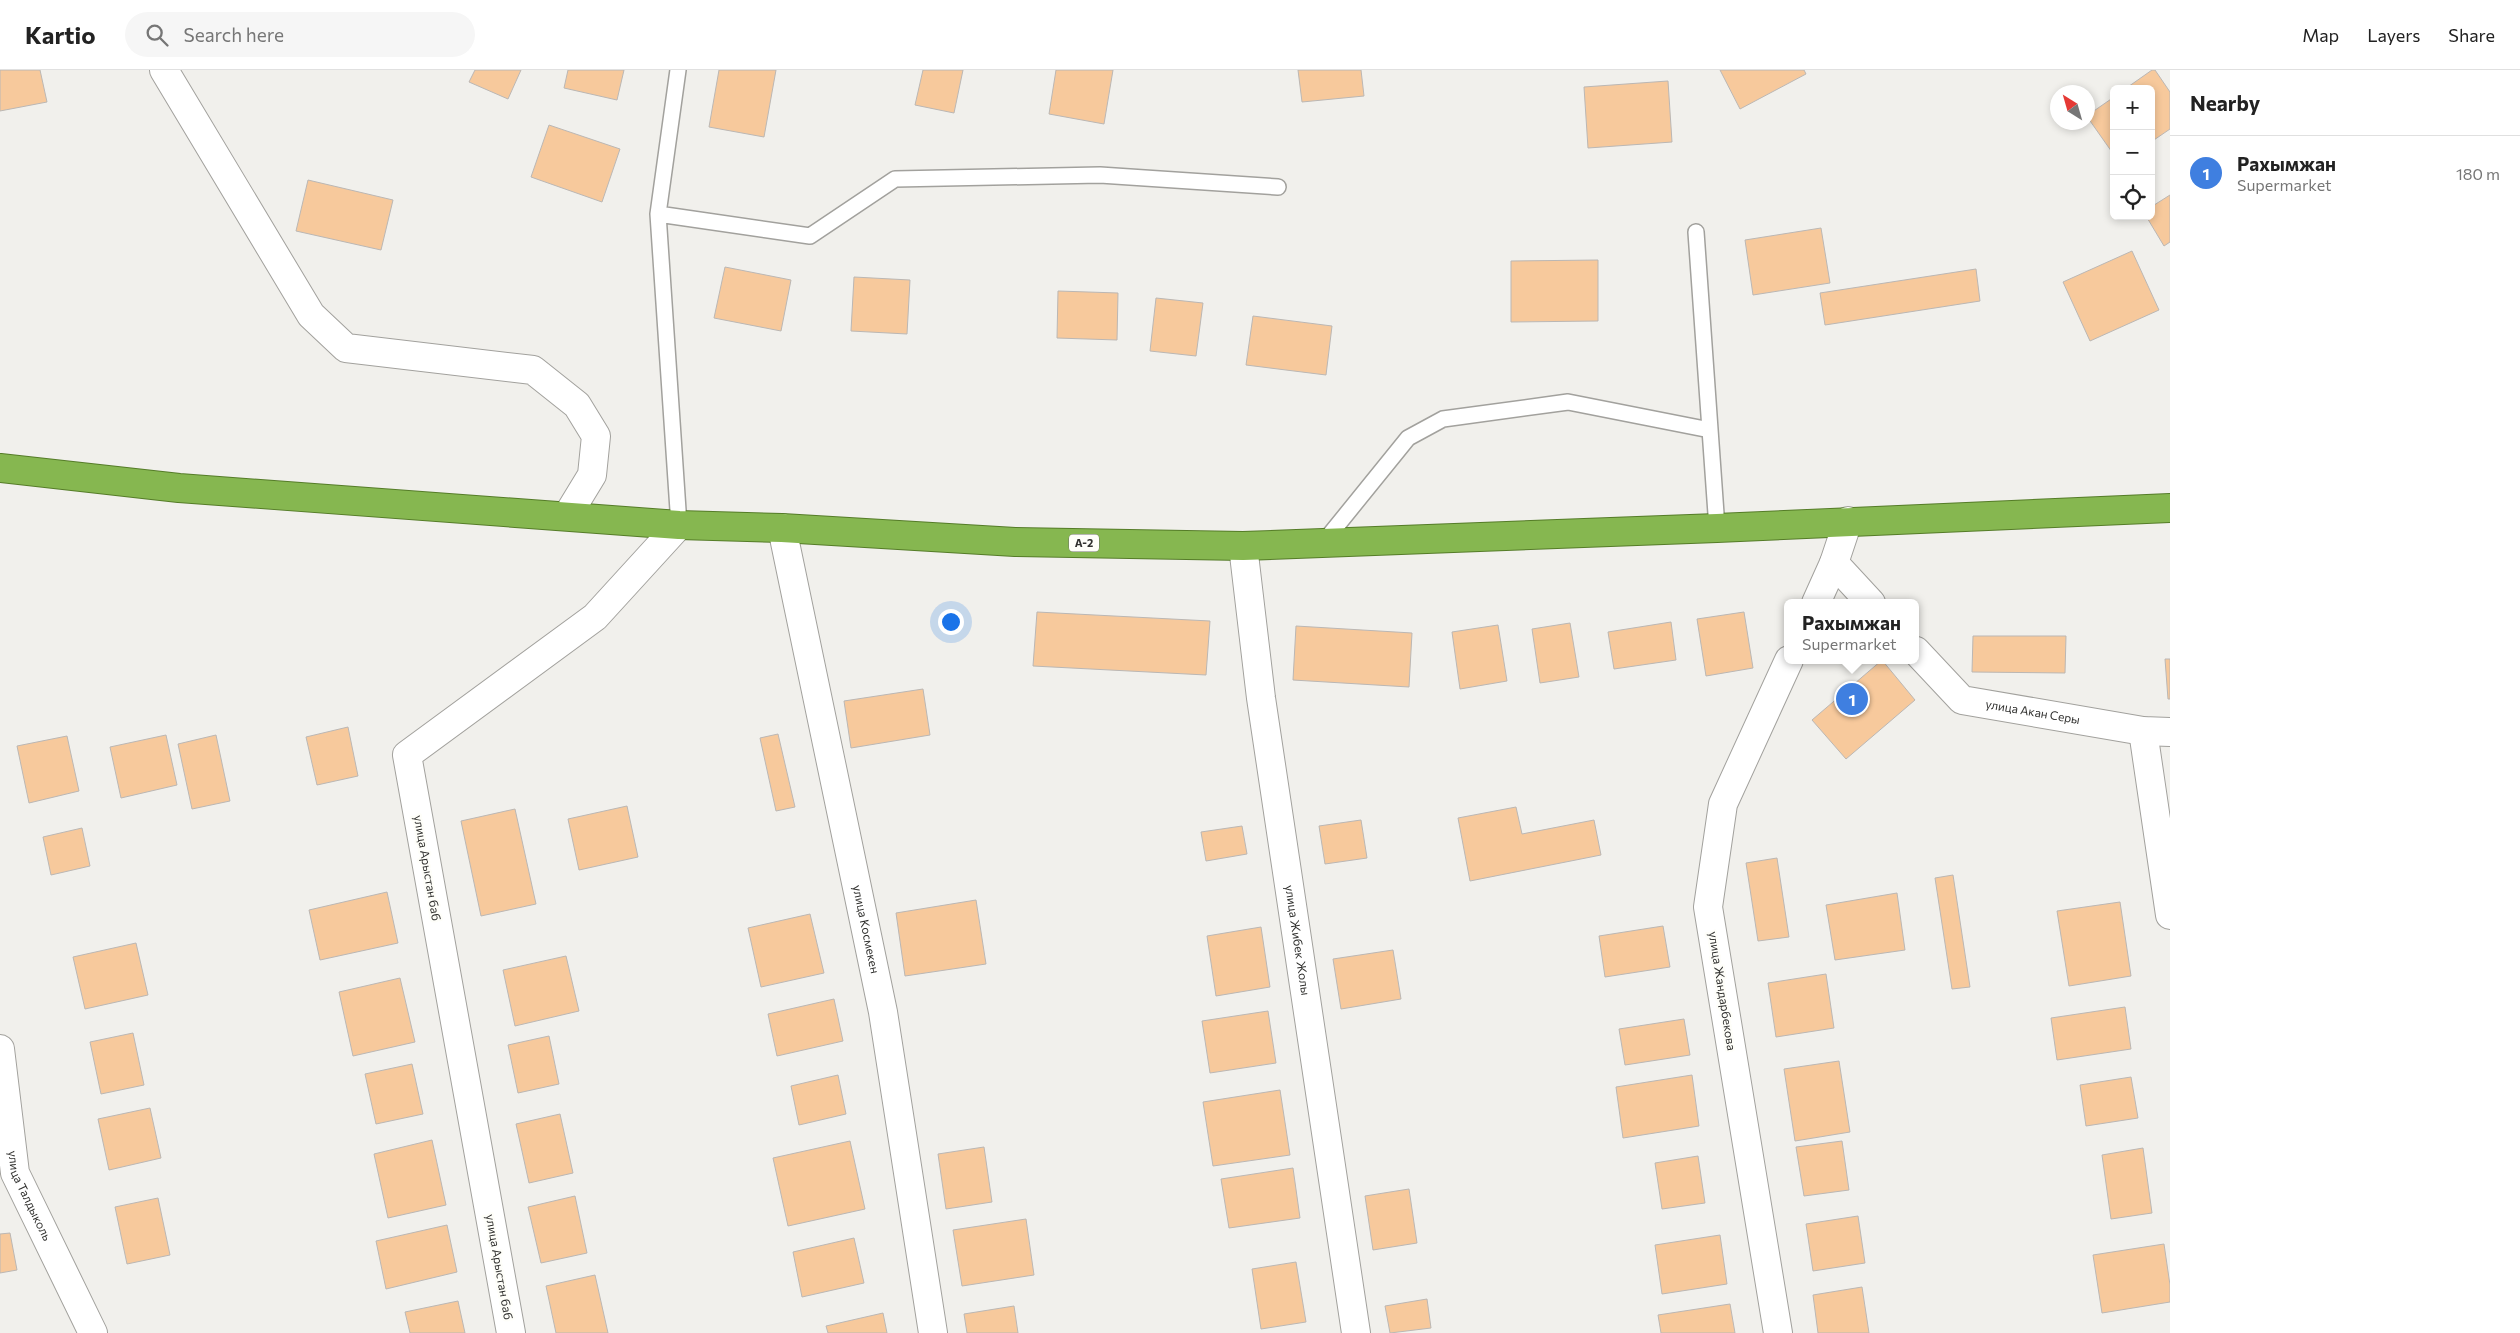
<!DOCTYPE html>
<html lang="en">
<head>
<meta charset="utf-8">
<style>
  body { margin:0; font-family:Commissioner,sans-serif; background:#f6f6f6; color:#222 }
  .controls { position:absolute; right:15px; top:15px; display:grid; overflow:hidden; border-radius:8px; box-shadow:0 2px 8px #0003 }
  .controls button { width:45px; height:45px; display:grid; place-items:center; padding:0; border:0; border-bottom:1px solid #e0e0e0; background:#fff; color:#222; font:25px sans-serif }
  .compass { position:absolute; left:2050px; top:15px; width:45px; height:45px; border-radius:50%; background:#fff; box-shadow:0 2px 8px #0003; rotate:323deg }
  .you { position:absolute; left:950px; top:551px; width:18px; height:18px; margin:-12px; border:4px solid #fff; border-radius:50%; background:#1a73e8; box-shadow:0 0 0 8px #1a73e833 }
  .badge { display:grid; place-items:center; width:32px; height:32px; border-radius:50%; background:#b45309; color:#fff; font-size:16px; font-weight:700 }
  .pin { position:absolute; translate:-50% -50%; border:2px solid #fff; box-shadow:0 1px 5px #0006 }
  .popup { position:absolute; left:1784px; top:529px; width:135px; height:65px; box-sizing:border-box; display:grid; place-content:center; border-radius:8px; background:#fff; filter:drop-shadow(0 1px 4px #0005); font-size:16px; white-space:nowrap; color:#767676 }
  .popup b { font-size:19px; color:#222 }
  .popup::after { content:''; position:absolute; left:50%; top:100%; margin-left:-10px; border:10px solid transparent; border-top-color:#fff }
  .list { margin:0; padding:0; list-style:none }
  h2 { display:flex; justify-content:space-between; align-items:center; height:65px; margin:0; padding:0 20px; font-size:21px }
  h2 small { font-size:16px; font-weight:400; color:#767676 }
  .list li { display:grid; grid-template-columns:32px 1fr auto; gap:15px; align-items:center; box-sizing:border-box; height:75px; padding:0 20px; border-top:1px solid #e0e0e0 }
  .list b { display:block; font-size:19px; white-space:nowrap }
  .list p { margin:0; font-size:16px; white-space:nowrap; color:#767676 }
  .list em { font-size:16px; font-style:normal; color:#767676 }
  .icon { flex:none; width:28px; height:28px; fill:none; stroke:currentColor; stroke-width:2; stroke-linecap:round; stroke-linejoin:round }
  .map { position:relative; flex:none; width:2170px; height:1263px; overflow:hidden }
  header { display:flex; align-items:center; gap:30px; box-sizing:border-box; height:70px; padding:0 25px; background:#fff; border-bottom:1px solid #e0e0e0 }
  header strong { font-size:24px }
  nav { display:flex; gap:28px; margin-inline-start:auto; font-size:18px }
  .search { width:350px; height:45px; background:#f6f6f6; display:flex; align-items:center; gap:12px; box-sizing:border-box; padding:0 18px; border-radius:28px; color:#767676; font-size:19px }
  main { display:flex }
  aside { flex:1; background:#fff }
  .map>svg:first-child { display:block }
  .building { fill:#f7c99c; stroke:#bbb7b4 }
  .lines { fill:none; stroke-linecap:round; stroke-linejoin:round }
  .service-casing { stroke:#a2a19d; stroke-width:18 }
  .minor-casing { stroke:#a2a19d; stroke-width:30 }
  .tertiary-casing { stroke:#a2a19d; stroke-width:30 }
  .trunk-casing { stroke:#557c28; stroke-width:30 }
  .service { stroke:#fff; stroke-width:15 }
  .minor { stroke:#fff; stroke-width:28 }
  .tertiary { stroke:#fff; stroke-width:28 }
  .trunk { stroke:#86b750; stroke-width:28 }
  .labels { text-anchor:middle; stroke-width:4.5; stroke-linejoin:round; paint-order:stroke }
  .shield { fill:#fefef9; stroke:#6e6e6c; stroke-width:1 }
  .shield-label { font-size:11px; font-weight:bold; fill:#31312f }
  .street-label { font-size:12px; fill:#31312f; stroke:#fefef9 }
</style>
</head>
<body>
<header>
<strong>Kartio</strong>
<div class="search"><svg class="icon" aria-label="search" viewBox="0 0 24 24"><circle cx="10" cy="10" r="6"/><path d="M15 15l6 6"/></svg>Search here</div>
<nav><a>Map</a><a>Layers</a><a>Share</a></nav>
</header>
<main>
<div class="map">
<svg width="2170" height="1263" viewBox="0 0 2170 1263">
  <rect width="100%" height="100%" fill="#f1f0ec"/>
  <path class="building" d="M0,0H40L47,32L0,41Z
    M475,0H521L508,29L469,12Z
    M568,0H624L617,30L564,18Z
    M719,0H776L764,67L709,57Z
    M923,0H963L954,43L915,35Z
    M1056,0H1113L1104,54L1049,44Z
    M1298,0H1361L1364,26L1302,32Z
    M1720,0H1804L1806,4L1740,39Z
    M2152,0H2155L2170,22V59L2151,72V19H2125Z
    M1668,11L1672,72L1588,78L1584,17Z
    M2114,27V85L2088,48V45Z
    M549,55L620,79L602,132L531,107Z
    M308,110L393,130L381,180L296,161Z
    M2170,125V172L2164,176L2146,146H2151V137Z
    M1821,158L1830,213L1753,225L1745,170Z
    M2132,181L2159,240L2090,271L2063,212Z
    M1598,190V251L1511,252V191Z
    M725,197L791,210L781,261L714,248Z
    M1976,199L1980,231L1825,255L1820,223Z
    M854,207L910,210L907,264L851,261Z
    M1058,221L1118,223L1117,270L1057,268Z
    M1156,228L1203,233L1196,286L1150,281Z
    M1253,246L1332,256L1326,305L1246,295Z
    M1037,542L1210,551L1206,605L1033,596Z
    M1744,542L1753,598L1706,606L1697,549Z
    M1671,552L1676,590L1614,599L1608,562Z
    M1570,553L1579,607L1540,613L1532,559Z
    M1498,555L1507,611L1460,619L1452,562Z
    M1296,556L1412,563L1409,617L1293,610Z
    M1973,566H2066L2065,603L1972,602Z
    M2165,589H2170V629H2168Z
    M1882,590L1915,630L1846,689L1812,650Z
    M923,619L930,665L851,678L844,631Z
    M348,657L358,706L317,715L306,667Z
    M778,664L795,737L776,741L760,668Z
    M166,665L177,715L121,728L110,677Z
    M216,665L230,731L192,739L178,674Z
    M67,666L79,721L29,733L17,676Z
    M627,736L638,787L579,800L568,749Z
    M1516,737L1522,764L1594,750L1601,785L1470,811L1458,748Z
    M515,739L536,834L481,846L461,751Z
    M1361,750L1367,788L1325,794L1319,756Z
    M1242,756L1247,784L1206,791L1201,762Z
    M82,758L90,796L51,805L43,767Z
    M1777,788L1789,867L1758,871L1746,793Z
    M1953,805L1970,917L1952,919L1935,808Z
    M387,822L398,873L320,890L309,840Z
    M1897,823L1905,880L1835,890L1826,835Z
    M976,830L986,894L905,906L896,843Z
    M2120,832L2131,906L2069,916L2057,841Z
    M810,844L824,903L761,917L748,858Z
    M1663,856L1670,897L1605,907L1599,866Z
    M1261,857L1270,917L1216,926L1207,866Z
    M136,873L148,925L85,939L73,887Z
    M1393,880L1401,929L1341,939L1333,889Z
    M566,886L579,941L515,956L503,900Z
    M1826,904L1834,958L1776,967L1768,913Z
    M400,908L415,972L353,986L339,922Z
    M834,929L843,971L777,986L768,944Z
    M2125,937L2131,979L2057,990L2051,948Z
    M1268,941L1276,993L1210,1003L1202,951Z
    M1684,949L1690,985L1625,995L1619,959Z
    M133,963L144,1015L101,1024L90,972Z
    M549,966L559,1014L518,1023L508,975Z
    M1839,991L1850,1062L1795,1071L1784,999Z
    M412,994L423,1044L376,1054L365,1004Z
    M838,1005L846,1044L799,1055L791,1016Z
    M1692,1005L1699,1056L1623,1068L1616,1017Z
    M2131,1007L2138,1048L2086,1056L2080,1015Z
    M1280,1020L1290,1085L1213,1096L1203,1032Z
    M150,1038L161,1088L109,1100L98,1049Z
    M560,1044L573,1103L529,1113L516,1054Z
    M432,1070L446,1135L388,1148L374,1084Z
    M850,1071L865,1139L788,1156L773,1088Z
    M1842,1071L1849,1120L1804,1126L1796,1077Z
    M984,1077L992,1132L946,1139L938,1084Z
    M2143,1078L2152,1143L2111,1149L2102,1085Z
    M1698,1086L1705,1133L1662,1139L1655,1093Z
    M1293,1098L1300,1148L1229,1158L1221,1109Z
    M1409,1119L1417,1173L1373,1180L1365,1126Z
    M575,1126L587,1183L541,1193L528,1137Z
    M158,1128L170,1185L127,1194L115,1137Z
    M1858,1146L1865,1193L1813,1201L1806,1154Z
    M1026,1149L1034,1205L962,1216L953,1160Z
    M447,1155L457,1202L386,1219L376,1171Z
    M10,1163L17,1200L0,1203V1164Z
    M1720,1165L1727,1214L1662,1224L1655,1175Z
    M854,1168L864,1213L802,1227L793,1182Z
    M2164,1174L2170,1215V1232L2102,1243L2093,1185Z
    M1296,1192L1306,1252L1261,1259L1252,1199Z
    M595,1205L608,1263H556L546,1216Z
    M1862,1217L1869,1263H1818L1813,1225Z
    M1427,1229L1431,1258L1390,1263L1385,1236Z
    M458,1231L465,1263H410L405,1242Z
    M1730,1234L1735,1263H1661L1658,1245Z
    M1014,1236L1018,1263H967L964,1244Z
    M883,1243L887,1263H828L826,1256Z"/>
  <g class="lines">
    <defs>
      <path id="service" d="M678,0L658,144L679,455
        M658,144L810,166L895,109L1100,105L1278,117
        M1696,162L1717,458
        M1323,473L1408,368L1443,349L1568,332L1710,360"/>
      <g id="minor">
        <path d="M164,0L311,245L346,278L533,300L577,335L596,366L592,405L567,446"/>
        <path id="s1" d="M782,458L883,942L933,1263"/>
        <path id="s2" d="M1243,476L1261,628L1356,1263"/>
        <path d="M1834,493L1871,533"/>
        <path id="s3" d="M1916,581L1962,630L2143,661L2170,662"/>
        <path d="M2143,661L2170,845"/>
        <path id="s4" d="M0,979L15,1103L93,1263"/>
        <path d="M511,1263L407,685L595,547L679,455"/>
      </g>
      <path id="tertiary" d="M1816,533L1834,493L1848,451
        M1778,1263L1708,837L1723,734L1789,590"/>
      <path id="trunk" d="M0,398L179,418L679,455L782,458L1015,472L1243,476L1717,458L2170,438"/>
    </defs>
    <use href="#service" class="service-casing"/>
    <use href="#minor" class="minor-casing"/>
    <use href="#tertiary" class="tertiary-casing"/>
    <use href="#trunk" class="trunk-casing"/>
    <use href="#service" class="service"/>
    <use href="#minor" class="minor"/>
    <use href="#tertiary" class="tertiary"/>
    <use href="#trunk" class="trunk"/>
  </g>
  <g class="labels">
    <rect class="shield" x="1069" y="464.5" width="30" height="17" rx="4"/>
    <g class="shield-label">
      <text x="1084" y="477">A-2</text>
    </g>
    <g class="street-label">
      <text dy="4" stroke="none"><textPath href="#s3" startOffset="139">улица Акан Серы</textPath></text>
      <text transform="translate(427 798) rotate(80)" y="4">улица Арыстан баб</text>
      <text dy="4" stroke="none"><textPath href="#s1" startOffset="410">улица Космекен</textPath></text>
      <text dy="4" stroke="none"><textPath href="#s2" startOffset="398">улица Жибек Жолы</textPath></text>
      <text transform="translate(1722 921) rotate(81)" y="4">улица Жандарбекова</text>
      <text dy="4" stroke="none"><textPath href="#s4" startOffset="151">улица Талдыколь</textPath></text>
      <text transform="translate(499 1197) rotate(80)" y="4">улица Арыстан баб</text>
    </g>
  </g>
</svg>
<div class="controls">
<button>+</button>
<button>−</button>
<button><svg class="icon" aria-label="locate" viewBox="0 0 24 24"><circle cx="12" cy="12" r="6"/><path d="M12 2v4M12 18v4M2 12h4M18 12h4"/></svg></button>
</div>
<svg class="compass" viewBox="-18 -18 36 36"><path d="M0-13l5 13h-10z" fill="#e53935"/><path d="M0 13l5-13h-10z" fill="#767676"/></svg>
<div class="you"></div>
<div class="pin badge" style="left:1852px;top:629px;background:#3f7fe0">1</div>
<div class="popup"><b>Рахымжан</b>Supermarket</div>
</div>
<aside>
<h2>Nearby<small></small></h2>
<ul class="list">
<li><span class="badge" style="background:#3f7fe0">1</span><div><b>Рахымжан</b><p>Supermarket</p></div><em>180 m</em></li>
</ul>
</aside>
</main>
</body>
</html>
